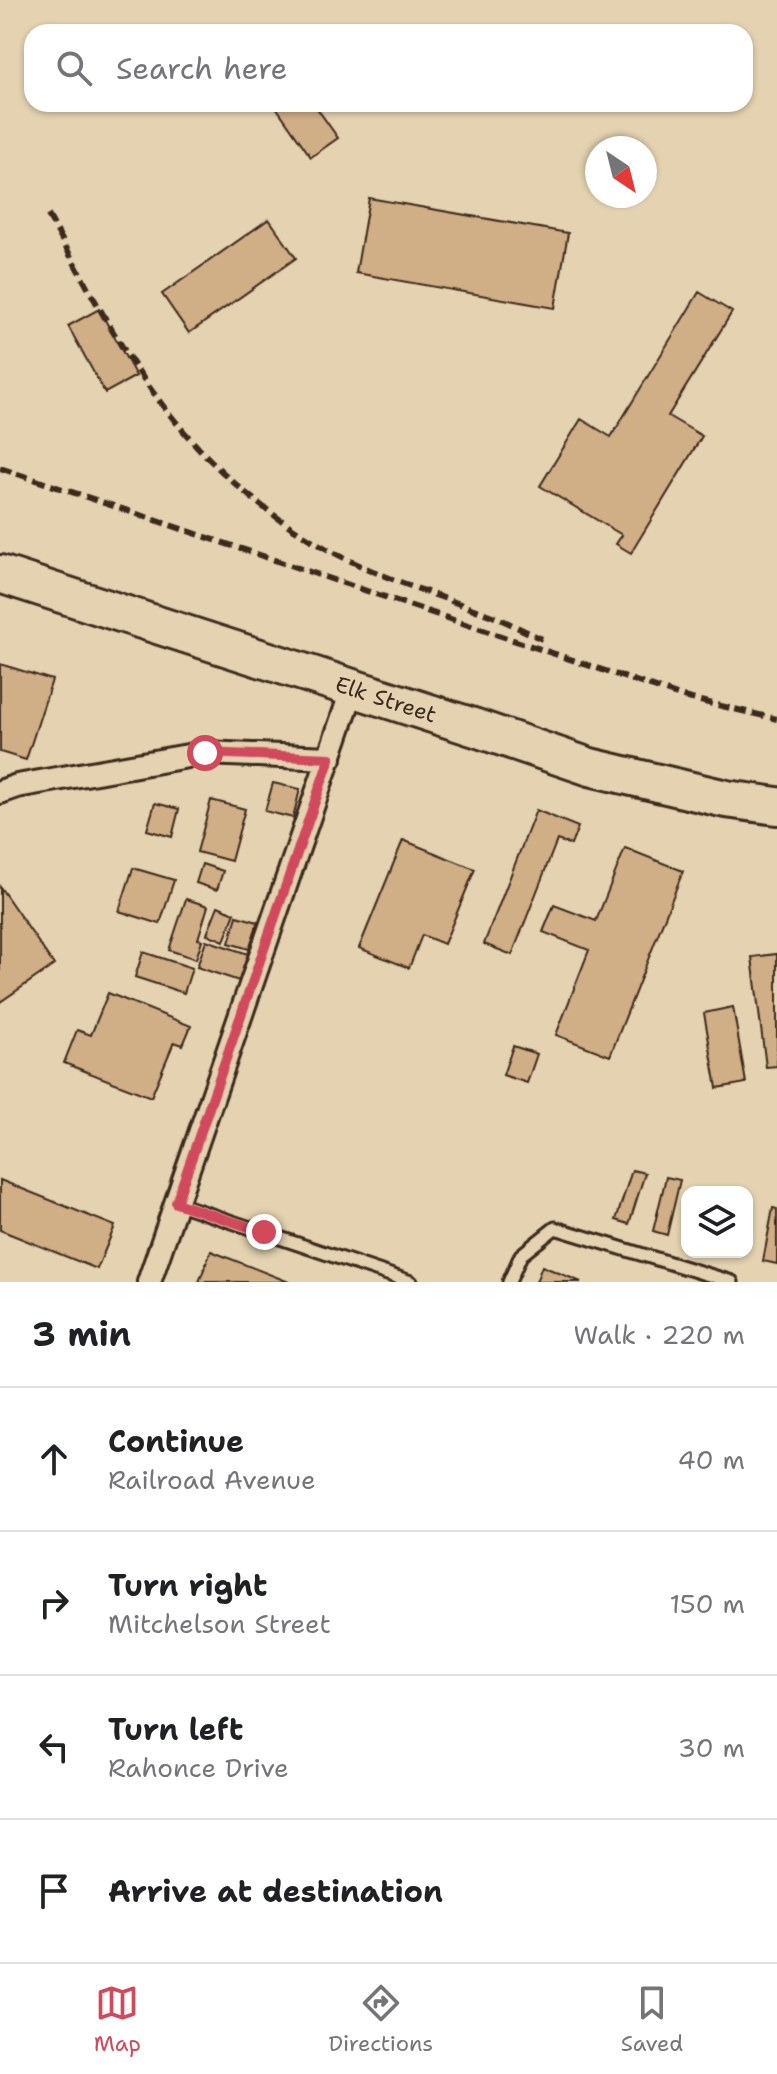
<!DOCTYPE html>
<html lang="en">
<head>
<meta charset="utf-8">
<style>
  body { margin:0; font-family:"Shantell Sans",sans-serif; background:#f6f6f6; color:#202124 }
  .controls { position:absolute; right:24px; bottom:24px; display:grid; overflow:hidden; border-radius:16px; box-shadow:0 2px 6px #0004 }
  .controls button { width:72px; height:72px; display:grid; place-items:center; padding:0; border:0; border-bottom:2px solid #e0e0e0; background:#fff; color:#202124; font:40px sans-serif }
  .compass { position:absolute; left:585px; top:136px; width:72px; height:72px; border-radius:50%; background:#fff; box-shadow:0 2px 6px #0004; rotate:145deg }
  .stop { position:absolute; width:24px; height:24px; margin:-18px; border:6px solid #d1495b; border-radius:50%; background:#fff }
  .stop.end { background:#d1495b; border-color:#fff; box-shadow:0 2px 8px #0008 }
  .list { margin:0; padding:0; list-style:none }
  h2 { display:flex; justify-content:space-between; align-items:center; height:104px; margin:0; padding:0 32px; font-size:34px }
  h2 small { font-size:26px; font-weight:400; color:#757577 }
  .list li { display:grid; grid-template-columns:52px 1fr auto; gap:24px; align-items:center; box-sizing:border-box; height:144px; padding:0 32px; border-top:2px solid #e0e0e0 }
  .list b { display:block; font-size:30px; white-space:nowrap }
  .list p { margin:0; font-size:26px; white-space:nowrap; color:#757577 }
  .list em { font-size:26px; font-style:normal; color:#757577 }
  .icon { flex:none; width:44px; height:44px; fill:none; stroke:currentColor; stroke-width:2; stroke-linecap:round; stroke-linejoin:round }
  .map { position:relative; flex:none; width:777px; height:1282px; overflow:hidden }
  .search { position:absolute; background:#fff; box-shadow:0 2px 6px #0004; left:24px; right:24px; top:24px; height:88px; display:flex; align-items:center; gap:20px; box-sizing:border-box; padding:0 28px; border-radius:24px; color:#757577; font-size:30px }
  .sheet { height:680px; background:#fff }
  nav { display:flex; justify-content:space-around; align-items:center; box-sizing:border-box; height:112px; border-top:2px solid #e0e0e0; background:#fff; font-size:22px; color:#757577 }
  nav a { display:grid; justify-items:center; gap:4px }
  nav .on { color:#d1495b }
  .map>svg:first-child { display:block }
  .building { fill:#d0ae86; stroke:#3b2a1e; stroke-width:2 }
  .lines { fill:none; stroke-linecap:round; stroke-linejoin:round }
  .lane-casing { stroke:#3b2a1e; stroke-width:17 }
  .street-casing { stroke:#3b2a1e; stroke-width:28 }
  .primary-casing { stroke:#3b2a1e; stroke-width:42 }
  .lane { stroke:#e4d2b0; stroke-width:11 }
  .street { stroke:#e4d2b0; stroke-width:22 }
  .primary { stroke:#e4d2b0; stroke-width:36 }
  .rail { stroke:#3b2a1e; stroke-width:6; stroke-dasharray:12 6; stroke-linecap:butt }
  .route { stroke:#d1495b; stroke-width:10 }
  .labels { text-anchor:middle; stroke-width:8; stroke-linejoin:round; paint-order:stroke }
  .street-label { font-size:22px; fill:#3b2a1e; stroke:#e4d2b0 }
</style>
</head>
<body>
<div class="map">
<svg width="777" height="1282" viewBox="0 0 777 1282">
  <rect width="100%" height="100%" fill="#e4d2b0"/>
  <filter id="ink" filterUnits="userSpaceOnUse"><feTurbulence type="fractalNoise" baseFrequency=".0125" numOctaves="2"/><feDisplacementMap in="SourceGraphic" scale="16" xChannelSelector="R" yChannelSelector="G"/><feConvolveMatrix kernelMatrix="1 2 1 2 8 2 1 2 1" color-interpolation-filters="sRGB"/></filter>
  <g filter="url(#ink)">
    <path class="building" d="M274,104H314L338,138L311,157Z
      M369,198L568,233L555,308L356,273Z
      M269,219L296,258L189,333L162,294Z
      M699,292L732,312L668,416L702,436L631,553L616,544L622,535L540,486L581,419L611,437Z
      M99,309L136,376L105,393L68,326Z
      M0,664L52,680L26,760L0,752Z
      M273,783L300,789L293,818L265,811Z
      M211,800L245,809L231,861L197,852Z
      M155,803L179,809L172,837L147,830Z
      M536,810L578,827L571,845L557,840L512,955L484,944Z
      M403,840L475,869L444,944L422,935L409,968L359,948Z
      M625,848L683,871L610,1056L556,1035L589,950L543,932L554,905L596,921Z
      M202,864L223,871L217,890L196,883Z
      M133,868L174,880L160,924L119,911Z
      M0,887L54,965L0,1002Z
      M186,899L208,906L198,939L202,940L196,959L169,950Z
      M218,906L235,913L224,941L207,934Z
      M237,916L258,922L249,949L229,943Z
      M206,940L248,954L239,981L197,967Z
      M143,952L192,968L184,993L135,977Z
      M777,954V1066L766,1067L752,957Z
      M108,993L191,1026L183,1045L174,1042L151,1097L64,1063L77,1030L91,1035Z
      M733,1007L746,1083L717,1088L704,1013Z
      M513,1046L537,1054L527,1083L503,1075Z
      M632,1170L645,1173L629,1224L616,1220Z
      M666,1177L680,1180L667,1235L653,1231Z
      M0,1180L115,1226L97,1269L0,1230Z
      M773,1208L777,1209V1264L763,1261Z
      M211,1251L289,1282H199Z
      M542,1266L581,1282H536Z"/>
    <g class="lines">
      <defs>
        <path id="lane" d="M176,1203L411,1282
          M509,1282L521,1255L555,1228L732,1282"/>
        <path id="street" d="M0,792L17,786L205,753L330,758
          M149,1282L353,688"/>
        <path id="primary" d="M0,574L476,728L590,767L726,799L777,806"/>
      </defs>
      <use href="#lane" class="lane-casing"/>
      <use href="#street" class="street-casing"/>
      <use href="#primary" class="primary-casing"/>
      <use href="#lane" class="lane"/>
      <use href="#street" class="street"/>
      <use href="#primary" class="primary"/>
      <path class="rail" d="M48,215C79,270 107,327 143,378C191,449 254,509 329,550C379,577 434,594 487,614C506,621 524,631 542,639
        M0,468L683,697L777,719"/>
    </g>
  </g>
  <g class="lines" filter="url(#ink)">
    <path class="route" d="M205,753L330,758L176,1203L264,1232"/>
  </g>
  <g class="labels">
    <g class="street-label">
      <text transform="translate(386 699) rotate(18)" y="8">Elk Street</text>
    </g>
  </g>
</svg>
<div class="controls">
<button><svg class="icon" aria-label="layers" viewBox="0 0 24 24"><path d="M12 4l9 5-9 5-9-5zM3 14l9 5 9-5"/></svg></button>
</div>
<svg class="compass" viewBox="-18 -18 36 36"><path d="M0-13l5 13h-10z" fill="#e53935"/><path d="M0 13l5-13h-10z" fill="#757577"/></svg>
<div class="stop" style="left:205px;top:753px"></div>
<div class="stop end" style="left:264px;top:1232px"></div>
<div class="search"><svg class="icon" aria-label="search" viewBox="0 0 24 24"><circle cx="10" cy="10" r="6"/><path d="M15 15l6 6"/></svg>Search here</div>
</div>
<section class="sheet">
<h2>3 min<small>Walk · 220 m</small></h2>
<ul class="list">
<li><svg class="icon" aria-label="ahead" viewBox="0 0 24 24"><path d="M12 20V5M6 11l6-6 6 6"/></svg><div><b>Continue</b><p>Railroad Avenue</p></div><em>40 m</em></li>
<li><svg class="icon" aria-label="right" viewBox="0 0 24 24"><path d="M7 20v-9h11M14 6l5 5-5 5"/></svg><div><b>Turn right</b><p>Mitchelson Street</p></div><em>150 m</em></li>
<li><svg class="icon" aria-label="left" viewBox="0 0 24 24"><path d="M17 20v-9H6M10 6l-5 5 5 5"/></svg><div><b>Turn left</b><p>Rahonce Drive</p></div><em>30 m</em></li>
<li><svg class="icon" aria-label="arrive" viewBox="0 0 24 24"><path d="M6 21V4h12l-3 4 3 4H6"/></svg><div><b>Arrive at destination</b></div></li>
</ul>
</section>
<nav>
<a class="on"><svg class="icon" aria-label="map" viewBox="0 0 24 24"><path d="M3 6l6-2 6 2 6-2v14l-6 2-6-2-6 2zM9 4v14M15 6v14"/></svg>Map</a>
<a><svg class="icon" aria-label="directions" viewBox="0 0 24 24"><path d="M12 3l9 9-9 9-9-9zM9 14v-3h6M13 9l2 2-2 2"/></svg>Directions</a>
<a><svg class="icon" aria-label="saved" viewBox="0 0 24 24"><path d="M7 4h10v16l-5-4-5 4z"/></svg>Saved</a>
</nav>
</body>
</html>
